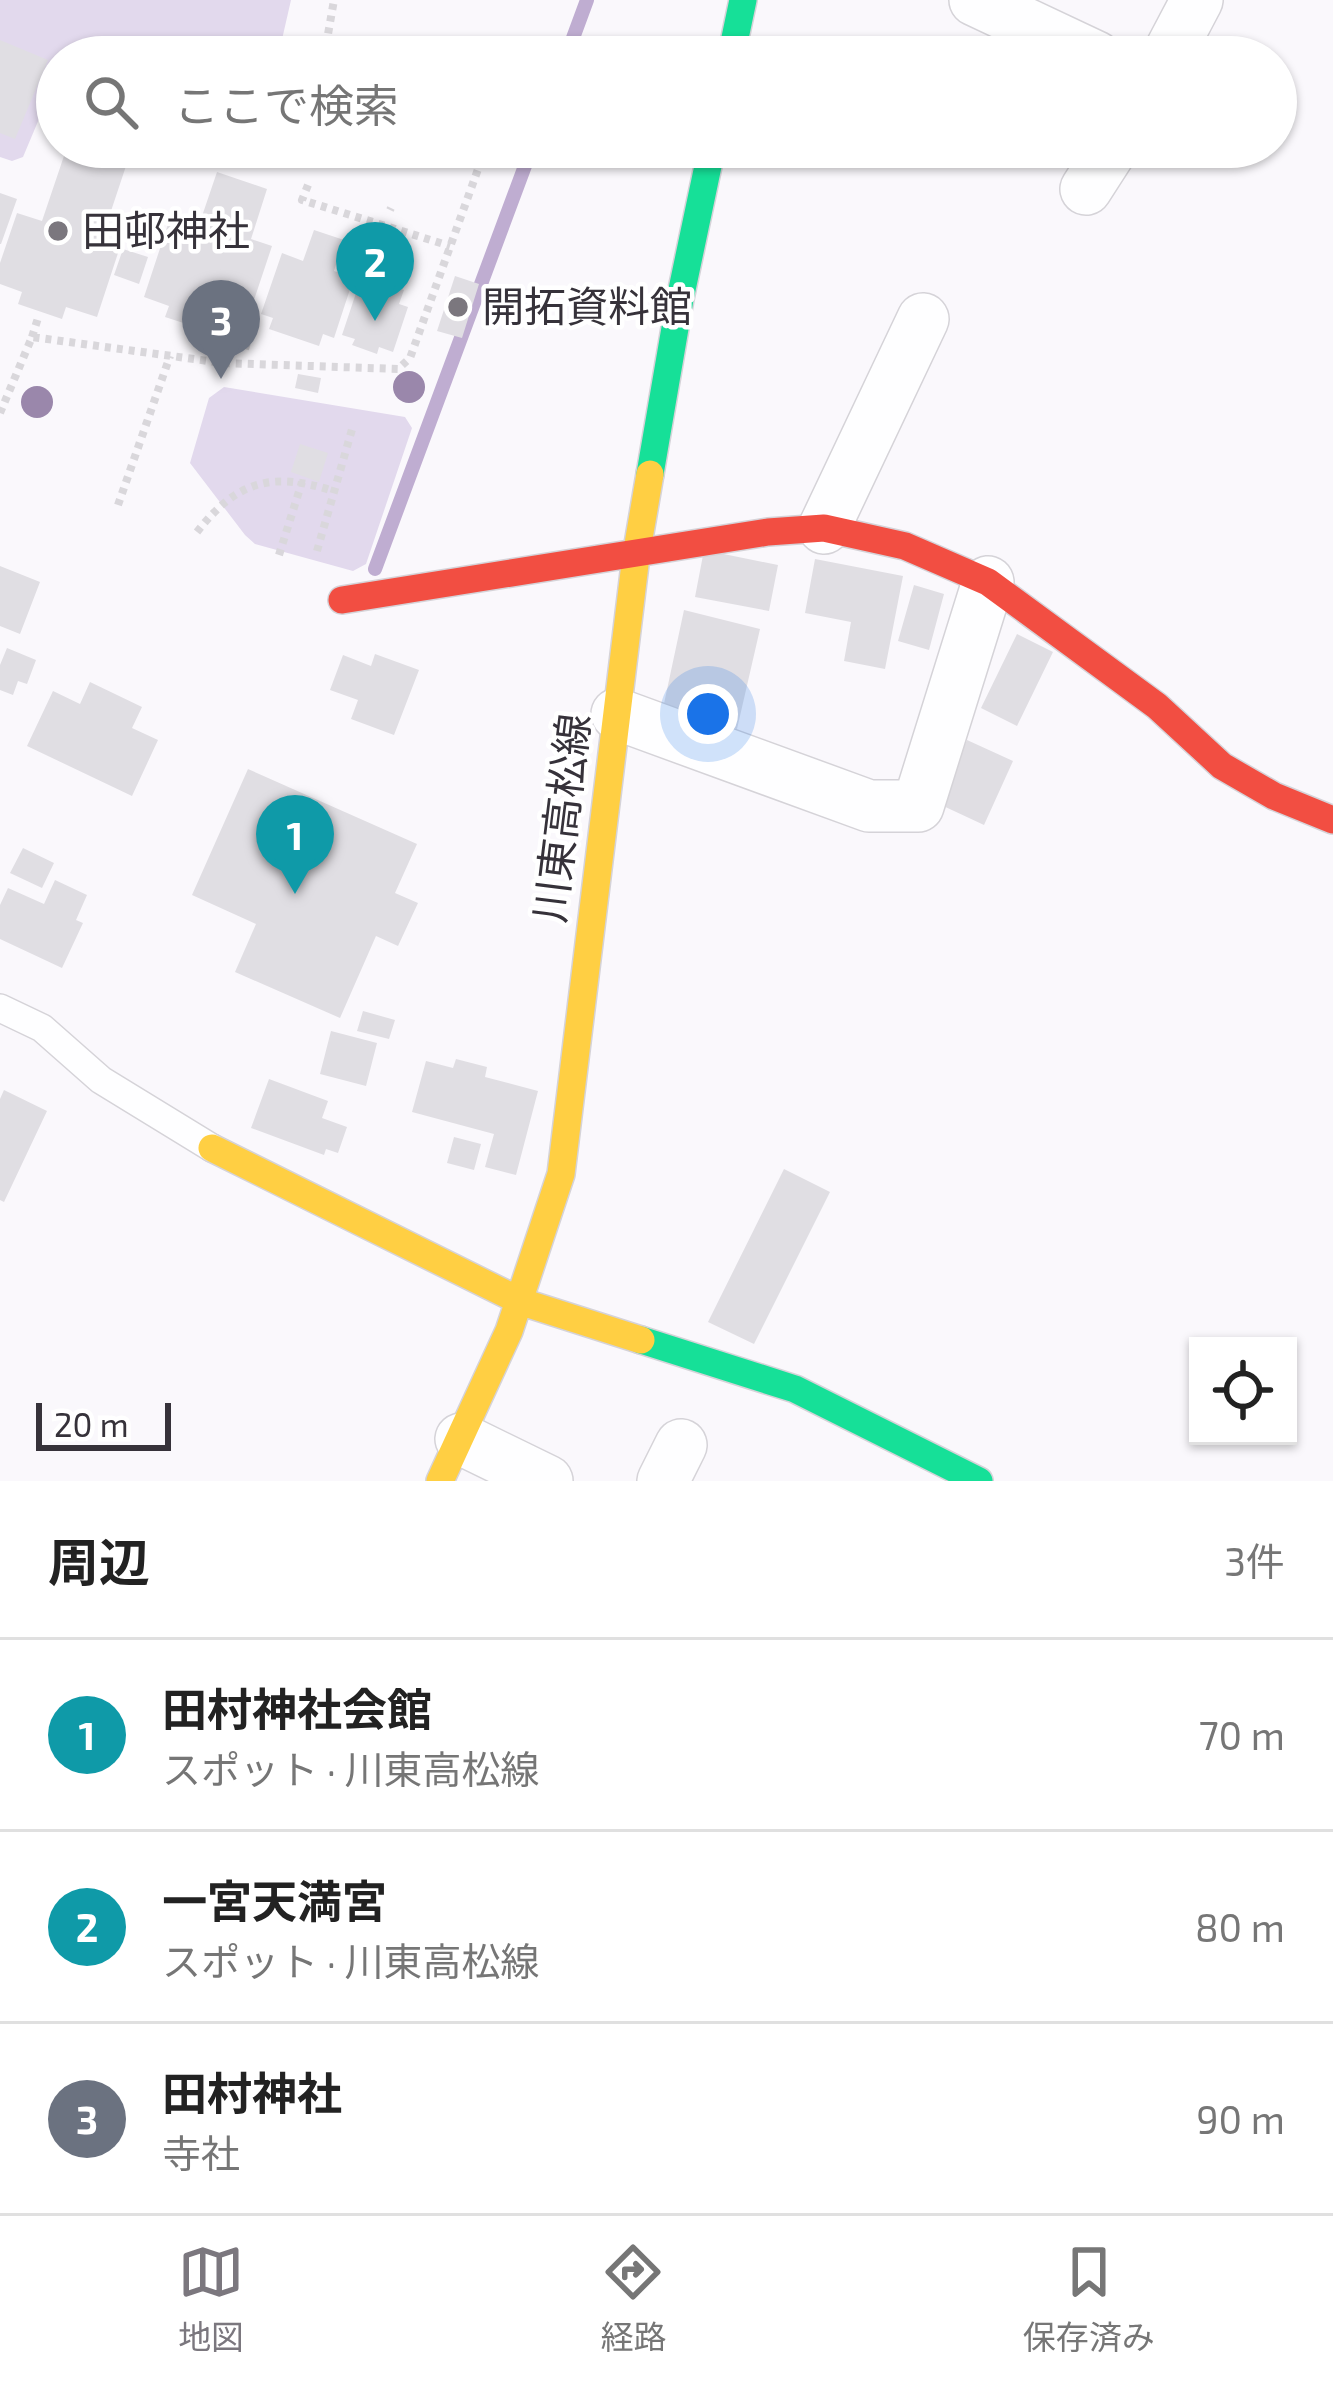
<!DOCTYPE html>
<html lang="ja">
<head>
<meta charset="utf-8">
<style>
  body { margin:0; font-family:"Exo 2","Noto Sans JP",sans-serif; background:#f6f6f6; color:#222 }
  .controls { position:absolute; right:36px; bottom:36px; display:grid; overflow:hidden; border-radius:0px; box-shadow:0 3px 9px #0004 }
  .controls button { width:108px; height:108px; display:grid; place-items:center; padding:0; border:0; border-bottom:3px solid #e0e0e0; background:#fff; color:#222; font:60px sans-serif }
  .scale { position:absolute; left:36px; bottom:30px; width:135px; box-sizing:border-box; padding-left:12px; border:6px solid #36323a; border-top:0; font-size:33px; line-height:42px; white-space:nowrap; color:#36323a; -webkit-text-stroke:9px #fff; paint-order:stroke }
  .you { position:absolute; left:708px; top:714px; width:42px; height:42px; margin:-30px; border:9px solid #fff; border-radius:50%; background:#1a73e8; box-shadow:0 0 0 18px #1a73e833 }
  .badge { display:grid; place-items:center; width:78px; height:78px; border-radius:50%; background:#7b777e; color:#fff; font-size:39px; font-weight:700 }
  .pin { position:absolute; translate:-50% -99px; filter:drop-shadow(0 3px 6px #0008) }
  .pin::after { content:''; position:absolute; top:63px; width:42px; height:36px; background:inherit; clip-path:polygon(0 0,100% 0,50% 100%) }
  .list { margin:0; padding:0; list-style:none }
  h2 { display:flex; justify-content:space-between; align-items:center; height:156px; margin:0; padding:0 48px; font-size:51px }
  h2 small { font-size:39px; font-weight:400; color:#767676 }
  .list li { display:grid; grid-template-columns:78px 1fr auto; gap:36px; align-items:center; box-sizing:border-box; height:192px; padding:0 48px; border-top:3px solid #e0e0e0 }
  .list b { display:block; font-size:45px; white-space:nowrap }
  .list p { margin:0; font-size:39px; white-space:nowrap; color:#767676 }
  .list em { font-size:39px; font-style:normal; color:#767676 }
  .icon { flex:none; width:66px; height:66px; fill:none; stroke:currentColor; stroke-width:2; stroke-linecap:round; stroke-linejoin:round }
  .map { position:relative; flex:none; width:1333px; height:1481px; overflow:hidden }
  .search { position:absolute; background:#fff; box-shadow:0 3px 9px #0004; left:36px; right:36px; top:36px; height:132px; display:flex; align-items:center; gap:30px; box-sizing:border-box; padding:0 42px; border-radius:66px; color:#767676; font-size:45px }
  .sheet { height:732px; background:#fff }
  nav { display:flex; justify-content:space-around; align-items:center; box-sizing:border-box; height:168px; border-top:3px solid #e0e0e0; background:#fff; font-size:33px; color:#767676 }
  nav a { display:grid; justify-items:center; gap:6px }
  nav .on { color:#7b777e }
  .map>svg:first-child { display:block }
  .green { fill:#e2d9ed }
  .lines { fill:none; stroke-linecap:round; stroke-linejoin:round }
  .stream { stroke:#bfadd1; stroke-width:14 }
  .building { fill:#e0dee3 }
  .lane-casing { stroke:#d5d3d8; stroke-width:30 }
  .street-casing { stroke:#d5d3d8; stroke-width:54 }
  .fast-casing { stroke:#d5d3d8; stroke-width:30 }
  .slow-casing { stroke:#d5d3d8; stroke-width:30 }
  .jam-casing { stroke:#d5d3d8; stroke-width:30 }
  .path { stroke:#d9d7db; stroke-width:8; stroke-dasharray:6 6; stroke-linecap:butt }
  .lane { stroke:#fefeff; stroke-width:27 }
  .street { stroke:#fefeff; stroke-width:51 }
  .fast { stroke:#16e098; stroke-width:27 }
  .slow { stroke:#ffcf43; stroke-width:27 }
  .jam { stroke:#f24e42; stroke-width:27 }
  .tree { fill:#9a87ab }
  .poi-dot { fill:#7b777e; stroke:#fff; stroke-width:4.5 }
  .labels { text-anchor:middle; stroke-width:9; stroke-linejoin:round; paint-order:stroke }
  .poi-label { font-size:42px; fill:#36323a; stroke:#fff; text-anchor:start }
  .street-label { font-size:42px; fill:#36323a; stroke:#fff }
</style>
</head>
<body>
<div class="map">
<svg width="1333" height="1481" viewBox="0 0 1333 1481">
  <rect width="100%" height="100%" fill="#faf8fc"/>
  <path class="green" d="M0,0H291L278,57H57V93L47,100L23,157L12,161L0,157Z
    M224,387L405,417L412,428L366,564L353,571L255,544L245,535L190,463L209,398Z"/>
  <g class="lines">
    <path class="stream" d="M566,57L587,0
      M375,569L532,147"/>
  </g>
  <path class="building" d="M0,40L48,60L15,139L0,133Z
    M67,147H89L128,160L101,241L120,247L97,317L66,307L62,319L18,304L22,292L0,284V263L17,213L42,221Z
    M217,172L267,189L251,239L272,246L244,330L214,321L211,332L165,317L169,306L144,297L172,212L200,222Z
    M0,193L17,199L1,244H0Z
    M314,230L344,240L334,271L354,277L334,338L323,334L319,346L269,329L273,318L261,314L282,253L303,261Z
    M123,249L148,257L139,284L114,275Z
    M385,267L401,272L396,287L404,290L399,304L408,307L393,352L379,347L377,354L352,345L355,339L342,335L357,290L368,294L372,279L380,282Z
    M455,276L479,284L462,338L437,331Z
    M298,374L321,378L318,393L295,388Z
    M300,444L328,453L319,482L291,472Z
    M704,550L778,565L769,611L695,597Z
    M815,559L903,576L885,669L844,661L851,622L805,613Z
    M0,566L40,582L20,634L0,626Z
    M914,585L944,594L929,650L898,641Z
    M684,610L760,629L737,729L662,713Z
    M1017,634L1053,652L1017,726L981,708Z
    M7,648L36,660L27,684L18,681L13,695L0,690V665Z
    M375,654L419,670L394,735L351,719L358,700L330,690L343,655L371,666Z
    M90,682L142,707L132,728L158,740L132,796L27,746L53,691L80,704Z
    M967,740L1013,761L984,825L939,804Z
    M248,769L417,844L395,893L418,903L398,946L376,936L340,1018L235,972L256,924L192,895Z
    M23,848L54,863L42,888L10,873Z
    M55,880L87,895L76,920L83,923L62,968L0,939V905L8,888L44,904Z
    M363,1011L395,1020L389,1039L357,1031Z
    M331,1031L377,1043L366,1086L320,1074Z
    M456,1059L487,1067L485,1077L538,1091L516,1175L485,1167L494,1134L412,1112L426,1061L453,1068Z
    M269,1079L328,1101L322,1118L347,1127L338,1153L326,1149L324,1155L251,1128Z
    M4,1090L47,1111L4,1202L0,1200V1099Z
    M454,1137L481,1144L474,1170L447,1163Z
    M784,1169L830,1192L754,1344L708,1322Z"/>
  <g class="lines">
    <defs>
      <path id="lane" d="M0,1008L42,1028L101,1080L212,1148"/>
      <path id="street" d="M975,0L1096,57
        M1167,57L1197,0
        M1086,189L1113,147
        M824,528L923,319
        M617,714L869,806H918L988,582
        M461,1439L547,1481
        M663,1481L681,1445"/>
      <path id="fast" d="M731,57L743,0
        M650,474L680,299L712,147
        M641,1340L795,1389L979,1481"/>
      <path id="slow" d="M212,1148L522,1302L641,1340
        M440,1481L509,1331L561,1174L636,556L650,474"/>
      <path id="jam" d="M342,600L768,532L824,528L905,546L988,582L1157,706L1222,766L1274,796L1333,820"/>
    </defs>
    <use href="#lane" class="lane-casing"/>
    <use href="#street" class="street-casing"/>
    <use href="#fast" class="fast-casing"/>
    <use href="#slow" class="slow-casing"/>
    <use href="#jam" class="jam-casing"/>
    <path class="path" d="M324,57L334,0
      M308,185L302,200L450,246
      M390,210L391,208
      M32,337L38,318
      M245,349L252,327
      M0,413L32,337L223,363L398,369L410,358L486,147
      M118,505L170,356
      M197,532C237,481 272,471 333,491
      M317,551L353,426
      M279,555L302,482"/>
    <use href="#lane" class="lane"/>
    <use href="#street" class="street"/>
    <use href="#fast" class="fast"/>
    <use href="#slow" class="slow"/>
    <use href="#jam" class="jam"/>
  </g>
  <g class="tree">
    <circle cx="409" cy="387" r="16"/>
    <circle cx="37" cy="402" r="16"/>
  </g>
  <g class="poi-dot">
    <circle cx="58" cy="231" r="12"/>
    <circle cx="458" cy="307" r="12"/>
  </g>
  <g class="labels">
    <g class="poi-label">
      <text x="82" y="246">田邨神社</text>
      <text x="482" y="322">開拓資料館</text>
    </g>
    <g class="street-label">
      <text transform="translate(562 818) rotate(-83)" y="15">川東高松線</text>
    </g>
  </g>
</svg>
<div class="controls">
<button><svg class="icon" aria-label="locate" viewBox="0 0 24 24"><circle cx="12" cy="12" r="6"/><path d="M12 2v4M12 18v4M2 12h4M18 12h4"/></svg></button>
</div>
<div class="scale">20 m</div>
<div class="you"></div>
<div class="pin badge" style="left:295px;top:894px;background:#0f9aa8">1</div>
<div class="pin badge" style="left:375px;top:321px;background:#0f9aa8">2</div>
<div class="pin badge" style="left:221px;top:379px;background:#6b7280">3</div>
<div class="search"><svg class="icon" aria-label="search" viewBox="0 0 24 24"><circle cx="10" cy="10" r="6"/><path d="M15 15l6 6"/></svg>ここで検索</div>
</div>
<section class="sheet">
<h2>周辺<small>3件</small></h2>
<ul class="list">
<li><span class="badge" style="background:#0f9aa8">1</span><div><b>田村神社会館</b><p>スポット · 川東高松線</p></div><em>70 m</em></li>
<li><span class="badge" style="background:#0f9aa8">2</span><div><b>一宮天満宮</b><p>スポット · 川東高松線</p></div><em>80 m</em></li>
<li><span class="badge" style="background:#6b7280">3</span><div><b>田村神社</b><p>寺社</p></div><em>90 m</em></li>
</ul>
</section>
<nav>
<a class="on"><svg class="icon" aria-label="map" viewBox="0 0 24 24"><path d="M3 6l6-2 6 2 6-2v14l-6 2-6-2-6 2zM9 4v14M15 6v14"/></svg>地図</a>
<a><svg class="icon" aria-label="directions" viewBox="0 0 24 24"><path d="M12 3l9 9-9 9-9-9zM9 14v-3h6M13 9l2 2-2 2"/></svg>経路</a>
<a><svg class="icon" aria-label="saved" viewBox="0 0 24 24"><path d="M7 4h10v16l-5-4-5 4z"/></svg>保存済み</a>
</nav>
</body>
</html>
